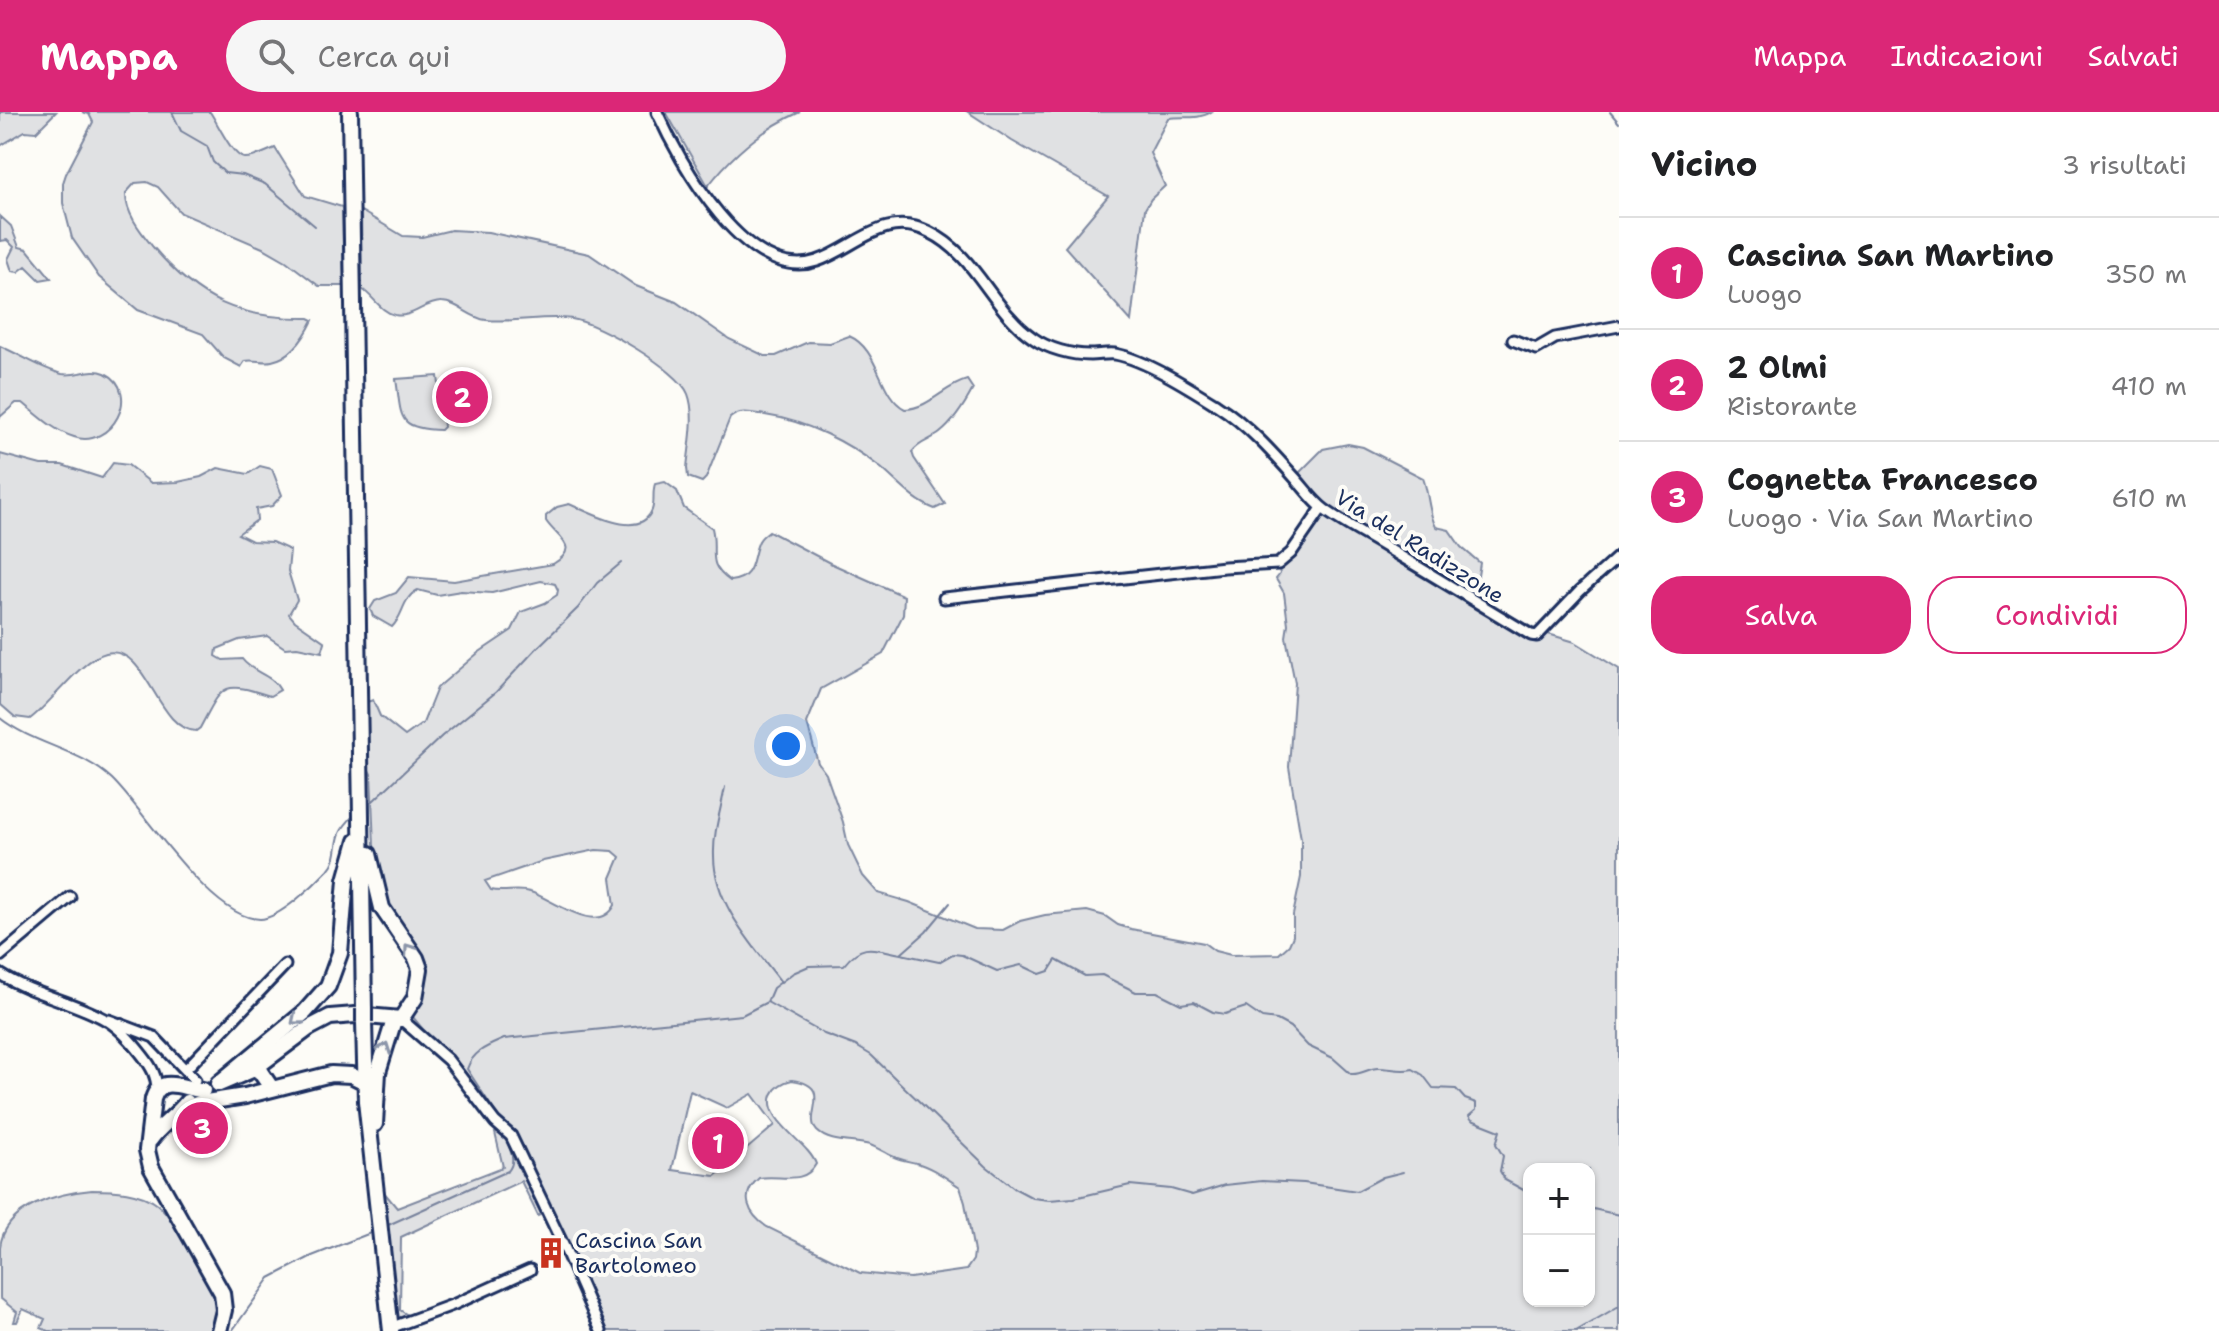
<!DOCTYPE html>
<html lang="it">
<head>
<meta charset="utf-8">
<style>
  body { margin:0; font-family:"Shantell Sans",sans-serif; background:#f6f6f6; color:#202124 }
  .controls { position:absolute; right:24px; bottom:24px; display:grid; overflow:hidden; border-radius:16px; box-shadow:0 2px 6px #0004 }
  .controls button { width:72px; height:72px; display:grid; place-items:center; padding:0; border:0; border-bottom:2px solid #e0e0e0; background:#fff; color:#202124; font:40px sans-serif }
  .you { position:absolute; left:786px; top:634px; width:28px; height:28px; margin:-20px; border:6px solid #fff; border-radius:50%; background:#1a73e8; box-shadow:0 0 0 12px #1a73e833 }
  .badge { display:grid; place-items:center; width:52px; height:52px; border-radius:50%; background:#db2777; color:#fff; font-size:26px; font-weight:700 }
  .pin { position:absolute; translate:-50% -50%; border:4px solid #fff; box-shadow:0 2px 8px #0006 }
  .list { margin:0; padding:0; list-style:none }
  h2 { display:flex; justify-content:space-between; align-items:center; height:104px; margin:0; padding:0 32px; font-size:34px }
  h2 small { font-size:26px; font-weight:400; color:#757577 }
  .list li { display:grid; grid-template-columns:52px 1fr auto; gap:24px; align-items:center; box-sizing:border-box; height:112px; padding:0 32px; border-top:2px solid #e0e0e0 }
  .list b { display:block; font-size:30px; white-space:nowrap }
  .list p { margin:0; font-size:26px; white-space:nowrap; color:#757577 }
  .list em { font-size:26px; font-style:normal; color:#757577 }
  .actions { display:flex; gap:16px; padding:24px 32px }
  .actions a { flex:1; padding:18px 0; border:2px solid #db2777; border-radius:32px; text-align:center; font-size:28px; color:#db2777 }
  .actions .main { background:#db2777; color:#fff }
  .icon { flex:none; width:44px; height:44px; fill:none; stroke:currentColor; stroke-width:2; stroke-linecap:round; stroke-linejoin:round }
  .map { position:relative; flex:none; width:1619px; height:1219px; overflow:hidden }
  header { display:flex; align-items:center; gap:48px; box-sizing:border-box; height:112px; padding:0 40px; background:#db2777; color:#fff }
  header strong { font-size:38px }
  nav { display:flex; gap:44px; margin-inline-start:auto; font-size:28px }
  .search { width:560px; height:72px; background:#f6f6f6; display:flex; align-items:center; gap:20px; box-sizing:border-box; padding:0 28px; border-radius:44px; color:#757577; font-size:30px }
  main { display:flex }
  aside { flex:1; background:#fff }
  .map>svg:first-child { display:block }
  .green { fill:#e0e1e3; stroke:#7e88a0; stroke-width:2; fill-rule:evenodd }
  .lines { fill:none; stroke-linecap:round; stroke-linejoin:round }
  .stream { stroke:#76819c; stroke-width:2 }
  .street-casing { stroke:#1b2f5e; stroke-width:15 }
  .secondary-casing { stroke:#1b2f5e; stroke-width:20 }
  .primary-casing { stroke:#1b2f5e; stroke-width:20 }
  .street { stroke:#fdfcf7; stroke-width:9 }
  .secondary { stroke:#fdfcf7; stroke-width:14 }
  .primary { stroke:#fdfcf7; stroke-width:14 }
  .primary-bridge-casing { stroke:#1b2f5e; stroke-width:20; stroke-linecap:butt }
  .primary-bridge { stroke:#fdfcf7; stroke-width:14 }
  .oneway { stroke:#8c96aa }
  .labels { text-anchor:middle; stroke-width:8; stroke-linejoin:round; paint-order:stroke }
  .street-label { font-size:22px; fill:#1b2f5e; stroke:#fdfcf7 }
  .poi-label { font-size:22px; fill:#1b2f5e; stroke:#fdfcf7; text-anchor:start }
</style>
</head>
<body>
<header>
<strong>Mappa</strong>
<div class="search"><svg class="icon" aria-label="search" viewBox="0 0 24 24"><circle cx="10" cy="10" r="6"/><path d="M15 15l6 6"/></svg>Cerca qui</div>
<nav><a>Mappa</a><a>Indicazioni</a><a>Salvati</a></nav>
</header>
<main>
<div class="map">
<svg width="1619" height="1219" viewBox="0 0 1619 1219">
  <rect width="100%" height="100%" fill="#fdfcf7"/>
  <filter id="ink" filterUnits="userSpaceOnUse"><feTurbulence type="fractalNoise" baseFrequency=".0125" numOctaves="2"/><feDisplacementMap in="SourceGraphic" scale="16" xChannelSelector="R" yChannelSelector="G"/><feConvolveMatrix kernelMatrix="1 2 1 2 8 2 1 2 1" color-interpolation-filters="sRGB"/></filter>
  <g filter="url(#ink)">
    <path class="green" d="M0,0H56L36,20L25,19L0,34Z
      M82,0H210C217,10 232,44 244,46C253,47 267,39 275,36L305,84L342,95L344,174H319L286,149L265,137L181,101L158,75L147,70L135,71L126,81C125,101 141,120 153,135C199,189 239,207 309,206L313,208C305,225 292,245 272,249C263,251 254,247 245,249L241,255L224,246L203,222L138,198L99,165L72,126L63,91V71L66,62L93,10L89,2Z
      M666,0H800C762,17 733,42 708,74Z
      M968,0H1211C1199,8 1183,4 1168,6L1150,41L1165,74L1151,87L1145,97L1131,209L1065,135L1108,84L1012,29Z
      M361,99L403,124L422,125L451,118L488,120L589,142L636,174L676,190L729,227L765,244H776L808,230L830,231L849,224C880,237 878,283 905,297C930,296 944,274 967,268L973,277C965,292 954,310 940,321C931,328 919,330 912,340L914,346L945,392L935,397C912,388 899,371 881,356C848,330 806,309 765,303C752,301 740,297 730,306L706,366L702,370L688,365L687,356C689,334 696,303 688,282C679,258 599,211 572,207C544,203 515,211 486,208C470,206 457,190 442,190C426,189 411,207 395,203C381,200 373,184 362,177Z
      M0,104L11,114L19,135L27,137L51,166L40,168L26,154L18,160L12,159L8,147L14,135L7,128L0,129Z
      M0,234C21,243 40,256 62,262C76,265 91,255 105,261C143,280 111,338 74,325C54,319 38,303 23,291H16L0,305Z
      M438,264L444,315L441,318C396,317 402,305 396,267Z
      M1348,332L1363,335L1423,366C1429,382 1428,400 1436,415L1449,418L1461,435L1480,451L1475,483L1538,519L1575,530L1619,557V1219H605L546,1100L538,1104L521,1069L401,1125L400,1198L409,1204L401,1209L396,1206L383,1079L397,1096L503,1055L495,1021L510,1023L412,904L423,870L383,784L374,734L371,662L367,654V590L373,588L380,604L405,624L423,611L437,576L478,541L512,518L521,500L545,491L557,483L558,478L555,472L541,469L492,481L461,479L437,483L418,478C402,486 404,503 392,515L373,504L370,497L375,489L396,481L409,465L454,469L553,452C582,435 557,426 546,409V404L557,395L569,392C588,399 639,430 652,398C655,390 652,380 655,372L665,370L677,379L684,396L712,416C718,441 705,451 730,469C756,467 751,445 759,429C761,425 765,422 769,419L830,451L904,484L903,503L883,542L821,577L807,611L818,651L826,662L843,710L848,733L863,764L878,781L909,790L975,817L1003,818L1020,809L1045,803L1087,799L1105,804L1118,813L1131,817L1204,831L1215,839L1231,843L1279,842L1289,833L1293,824V803L1301,765V727L1289,655L1295,571L1286,525L1288,512L1284,481L1276,467L1280,462L1278,453L1327,396L1297,363L1323,337ZM596,738L613,739L620,745L611,766L615,793C598,826 550,785 530,780C517,776 504,781 491,778L485,769L543,749ZM792,968C836,974 802,1003 817,1019C830,1032 854,1028 870,1033C878,1036 885,1041 892,1044C900,1048 908,1049 916,1051C932,1055 946,1066 960,1075L965,1091L974,1140L973,1148L966,1158L910,1166L860,1161L767,1115C748,1102 739,1083 759,1066C779,1062 804,1074 816,1052C808,1030 763,1008 772,983C776,974 782,970 792,968ZM690,979L727,996L752,982L775,1013L715,1064L672,1058ZM1529,1057H1589V1189H1529Z
      M0,342L41,353H62L102,366L113,351L128,353L151,371L178,370L201,365L218,356L248,362L260,354L272,357L282,383L272,394L256,397L257,408L238,422L252,429L272,430L290,438L288,459L297,488L289,502L295,509L325,530L322,540L297,535L285,536L267,524L239,528L217,537L216,544L223,548L242,547C252,561 272,562 280,578L270,584C221,568 223,573 200,616L196,619C156,618 148,532 106,541C81,547 52,591 30,607L15,605L0,592Z
      M92,1078C114,1078 140,1079 158,1093C173,1105 216,1176 218,1195C219,1203 215,1211 212,1219H48L41,1216L45,1207L23,1197L17,1210H14L17,1200L0,1186C0,1169 0,1151 0,1135C5,1094 59,1081 92,1078Z"/>
    <g class="lines">
      <path class="stream" d="M172,0L181,19L207,34L213,50L225,61L243,63L265,72L315,114
        M1610,0L1619,11
        M0,606C34,633 80,637 112,667C146,700 211,807 260,807C279,807 315,772 328,758C338,747 335,737 339,724C341,716 348,710 353,704
        M725,675C721,697 713,721 714,744C714,792 753,833 781,870
        M373,689L442,624L496,580L537,536L578,496L597,471L621,451
        M950,791L926,820L901,842L939,850L953,842L962,843L997,859L1021,853L1040,862L1049,859L1056,848L1085,864L1102,863L1136,880H1157L1181,892L1194,890L1213,900L1225,902L1246,895L1262,906L1277,908L1290,915L1308,934L1333,946L1351,962C1362,963 1368,956 1378,956C1391,956 1400,960 1413,957L1423,963L1433,976L1456,977L1465,987L1476,991V998L1469,1004L1472,1008L1500,1019L1496,1032L1503,1044L1500,1059L1505,1068L1529,1081
        M767,890L824,922L856,934L871,943L986,1054L1014,1076L1033,1086L1049,1088L1074,1086L1130,1073L1171,1077L1192,1083L1225,1073L1262,1069L1304,1071L1357,1079L1383,1065L1403,1060
        M503,1012L467,957C473,939 488,934 504,927L742,903L767,890L773,876L793,861L809,854L844,853C863,829 874,837 901,842
        M1589,1096L1619,1103
        M386,1114L508,1059C518,1048 508,1034 504,1022
        M232,1219L270,1166L312,1144L373,1120
        M1576,1219L1619,1194"/>
      <defs>
        <path id="street" d="M657,0C680,51 747,172 817,149C856,136 883,98 929,120C977,143 991,197 1033,226C1048,237 1072,243 1090,243C1098,243 1107,241 1115,242C1146,248 1190,276 1217,293C1247,312 1273,341 1296,367C1305,377 1314,390 1325,398C1346,413 1370,425 1392,439C1438,467 1485,495 1531,523L1537,524L1580,479L1619,444
          M1513,228L1536,237L1555,226L1619,214
          M944,486L1224,455L1278,452L1291,441L1322,396
          M0,844L70,785
          M0,862C33,883 74,889 108,909C122,918 133,931 143,944C151,954 157,964 157,978
          M401,907L448,948L495,1010L511,1024L566,1139L601,1219
          M109,908L154,925L195,968
          M186,957L285,853
          M390,1216L455,1192L530,1158"/>
        <path id="secondary" d="M219,972L254,957L309,916L330,905L355,903L401,907
          M203,978C184,978 161,961 153,987L147,1038L151,1055L222,1181L224,1198L219,1219
          M150,1028C161,1013 176,1004 187,990"/>
        <path id="primary" d="M350,0L364,897
          M369,742L382,796L416,846L420,857L415,886L401,907
          M364,910L366,989L391,1219
          M257,955L272,977
          M218,972L305,900L328,874L340,841L346,768L357,729
          M182,997L200,991L245,984L331,962L351,963L365,970
          M375,1012L378,960L394,908"/>
      </defs>
      <use href="#street" class="street-casing"/>
      <use href="#secondary" class="secondary-casing"/>
      <use href="#primary" class="primary-casing"/>
      <use href="#street" class="street"/>
      <use href="#secondary" class="secondary"/>
      <use href="#primary" class="primary"/>
      <defs>
        <path id="primary-bridge" d="M364,897V910"/>
      </defs>
      <use href="#primary-bridge" class="primary-bridge-casing"/>
      <use href="#primary-bridge" class="primary-bridge"/>
    </g>
    <defs><path id="oneway-chevron" d="M-2-3.5L2.5 0L-2 3.5" fill="none" stroke-width="1.6" stroke-linecap="round" stroke-linejoin="round" transform="scale(2)"/></defs>
    <g class="oneway">
      <use href="#oneway-chevron" transform="translate(409 837) rotate(-125)"/>
      <use href="#oneway-chevron" transform="translate(296 908) rotate(140)"/>
      <use href="#oneway-chevron" transform="translate(385 936) rotate(-70)"/>
    </g>
  </g>
  <defs>
    <symbol id="building-bare" viewBox="-9 -9 18 18"><path d="M-4-6H4V6H1V3H-1V6H-4ZM-2.5-4.3h1.7v1.8h-1.7ZM.8-4.3h1.7v1.8H.8ZM-2.5-1h1.7V.8h-1.7ZM.8-1h1.7V.8H.8Z" fill="#c8321e" stroke="#fdfcf7" stroke-width="2.5" paint-order="stroke"/></symbol>
  </defs>
  <g fill-rule="evenodd">
    <use href="#building-bare" x="529" y="1119" width="44" height="44"/>
  </g>
  <g class="labels">
    <g class="street-label">
      <text transform="translate(1420 434) rotate(32)" y="8">Via del Radizzone</text>
    </g>
    <g class="poi-label">
      <text x="575" y="1136">Cascina San<tspan x="575" dy="25">Bartolomeo</tspan></text>
    </g>
  </g>
</svg>
<div class="controls">
<button>+</button>
<button>−</button>
</div>
<div class="you"></div>
<div class="pin badge" style="left:718px;top:1031px">1</div>
<div class="pin badge" style="left:462px;top:285px">2</div>
<div class="pin badge" style="left:202px;top:1016px">3</div>
</div>
<aside>
<h2>Vicino<small>3 risultati</small></h2>
<ul class="list">
<li><span class="badge">1</span><div><b>Cascina San Martino</b><p>Luogo</p></div><em>350 m</em></li>
<li><span class="badge">2</span><div><b>2 Olmi</b><p>Ristorante</p></div><em>410 m</em></li>
<li><span class="badge">3</span><div><b>Cognetta Francesco</b><p>Luogo · Via San Martino</p></div><em>610 m</em></li>
</ul>
<div class="actions"><a class="main">Salva</a><a>Condividi</a></div>
</aside>
</main>
</body>
</html>
